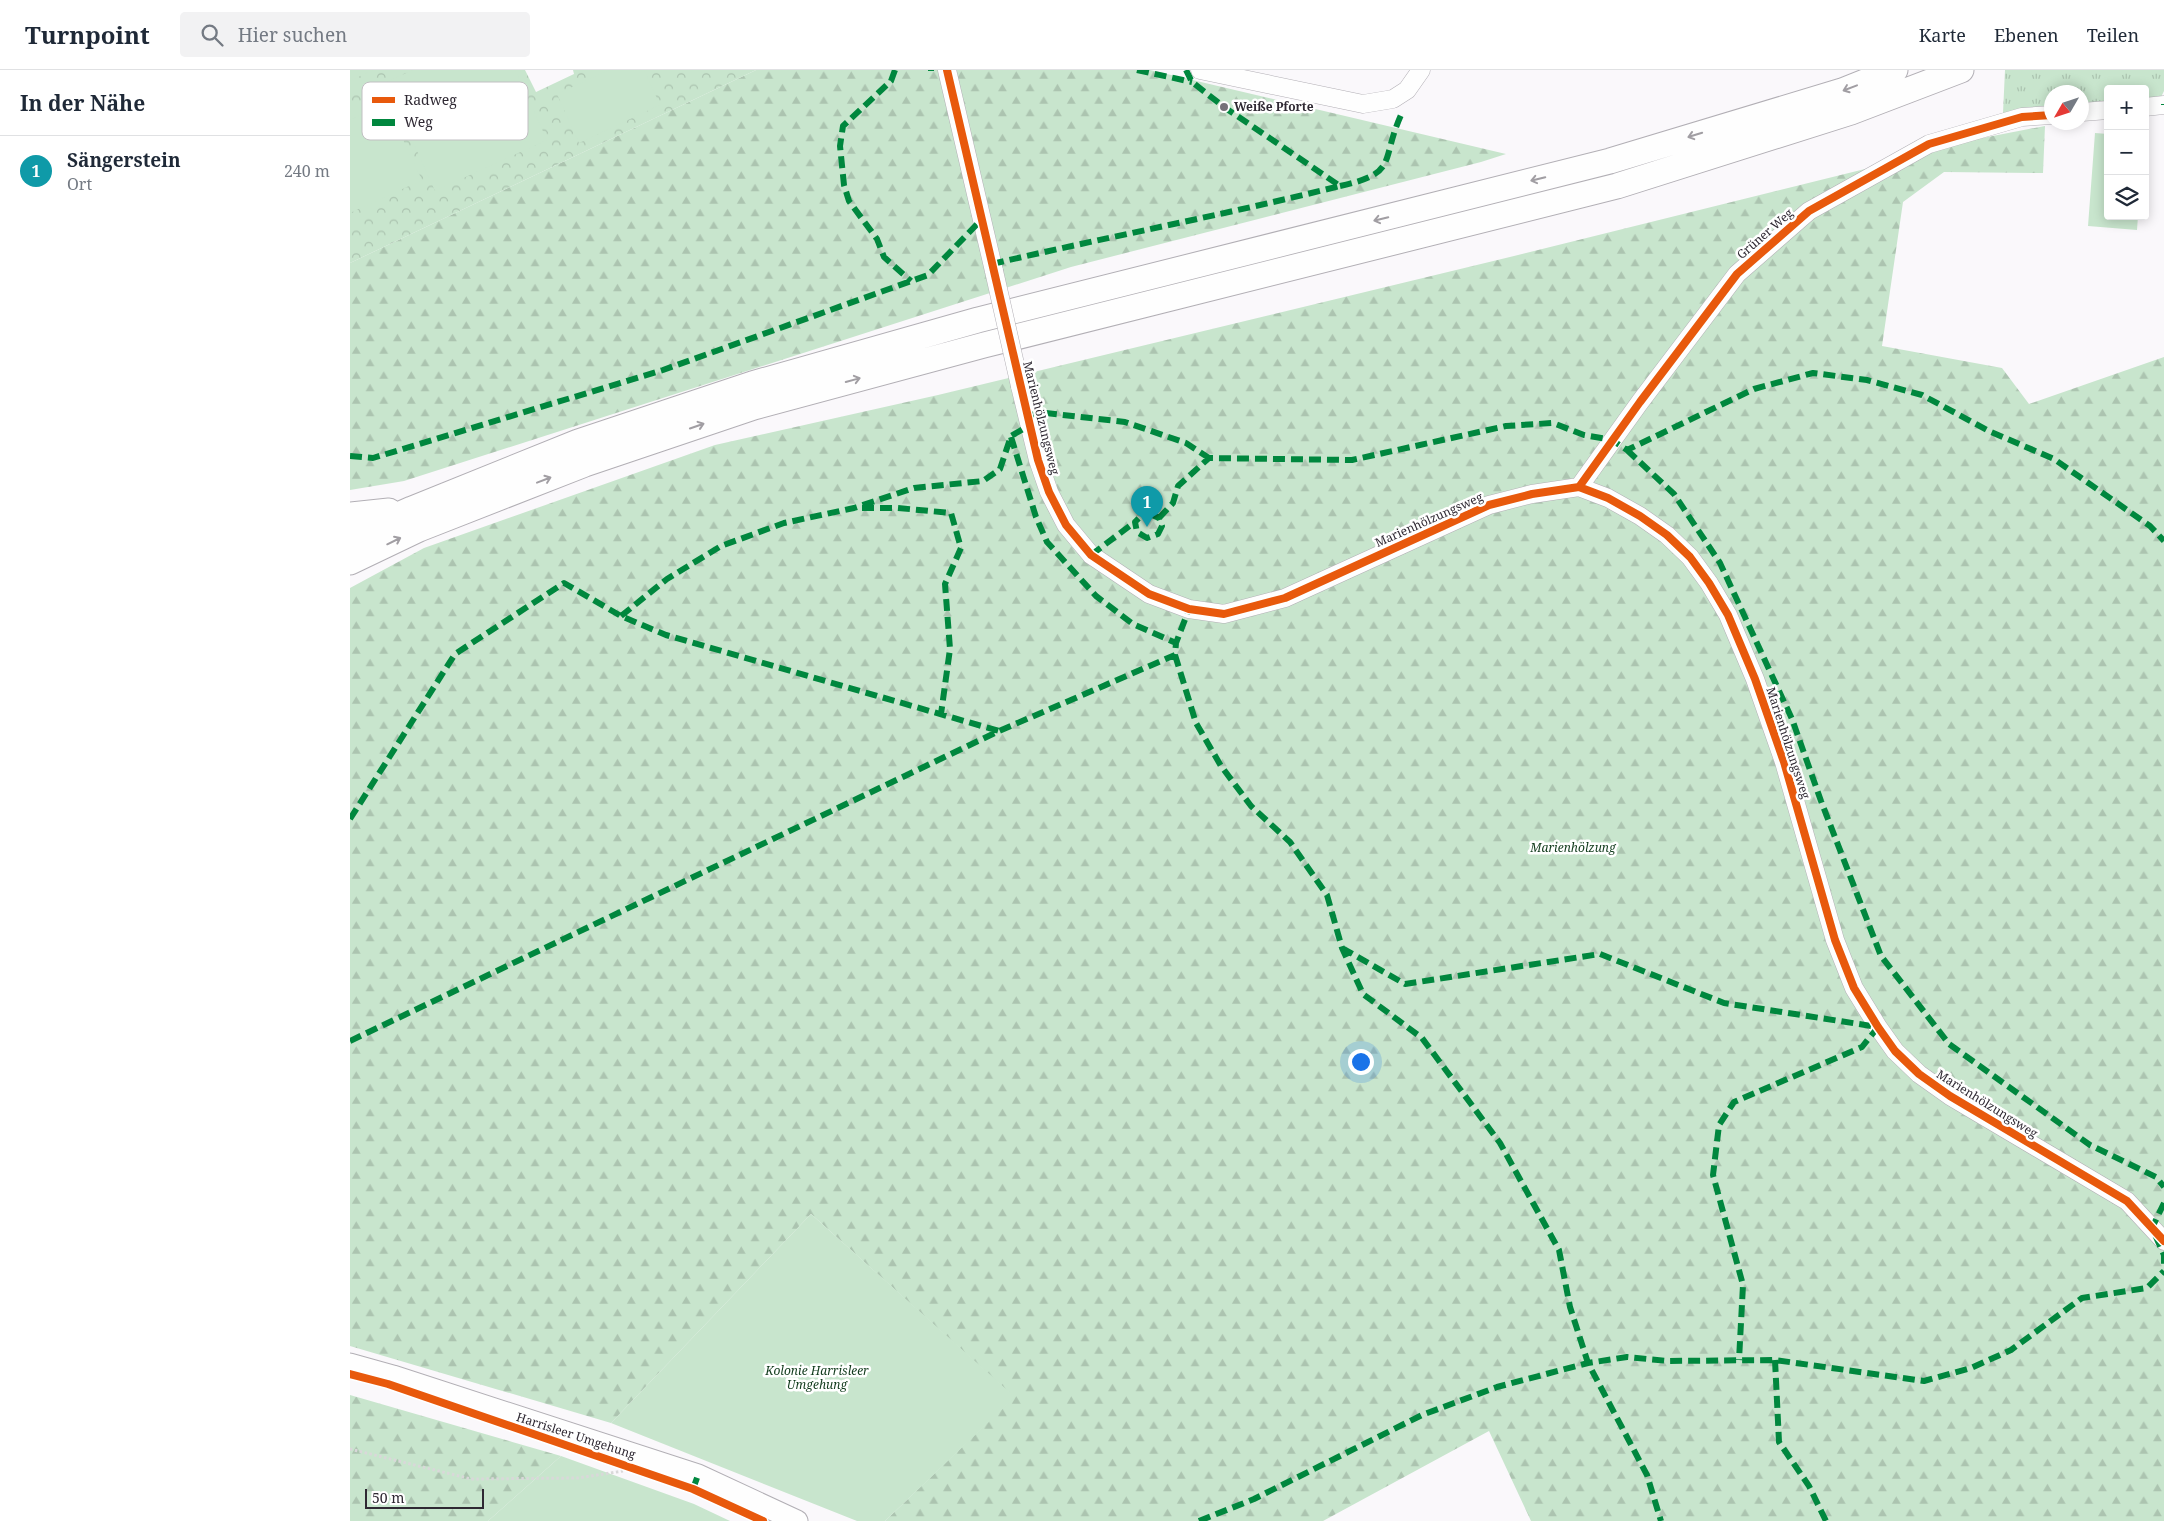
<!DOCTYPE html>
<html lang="de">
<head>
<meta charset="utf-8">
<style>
  body { margin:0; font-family:"Noto Serif",serif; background:#f2f2f3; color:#1f2937 }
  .controls { position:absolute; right:15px; top:15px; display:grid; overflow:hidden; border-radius:5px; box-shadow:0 2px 12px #0003 }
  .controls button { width:45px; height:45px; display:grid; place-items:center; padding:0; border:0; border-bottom:1px solid #e0e1e3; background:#fff; color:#1f2937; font:25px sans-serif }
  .compass { position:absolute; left:1694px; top:15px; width:45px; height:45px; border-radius:50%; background:#fff; box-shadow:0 2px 12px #0003; rotate:231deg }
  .scale { position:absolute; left:15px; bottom:12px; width:119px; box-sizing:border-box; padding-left:5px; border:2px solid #2f2933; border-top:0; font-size:14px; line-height:18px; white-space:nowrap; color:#2f2933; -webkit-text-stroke:4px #fff; paint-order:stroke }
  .you { position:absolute; left:1010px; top:991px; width:18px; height:18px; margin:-12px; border:4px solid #fff; border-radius:50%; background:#1a73e8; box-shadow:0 0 0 8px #1a73e833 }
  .badge { display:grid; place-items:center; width:32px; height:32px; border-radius:50%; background:#767179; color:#fff; font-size:16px; font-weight:700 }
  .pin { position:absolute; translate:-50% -41px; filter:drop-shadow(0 1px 2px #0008) }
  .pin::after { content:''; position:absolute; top:26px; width:18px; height:15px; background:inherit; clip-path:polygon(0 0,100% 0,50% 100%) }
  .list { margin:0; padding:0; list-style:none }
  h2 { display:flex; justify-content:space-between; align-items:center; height:65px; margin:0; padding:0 20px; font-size:21px }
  h2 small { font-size:16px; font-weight:400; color:#747a83 }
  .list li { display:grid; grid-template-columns:32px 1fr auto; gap:15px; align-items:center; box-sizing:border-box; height:70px; padding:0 20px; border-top:1px solid #e0e1e3 }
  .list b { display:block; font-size:19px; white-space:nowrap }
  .list p { margin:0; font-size:16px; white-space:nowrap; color:#747a83 }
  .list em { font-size:16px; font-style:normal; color:#747a83 }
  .icon { flex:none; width:28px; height:28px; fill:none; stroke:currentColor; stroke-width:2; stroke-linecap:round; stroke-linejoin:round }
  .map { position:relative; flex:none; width:1814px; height:1451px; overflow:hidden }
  header { display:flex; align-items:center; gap:30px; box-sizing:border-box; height:70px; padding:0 25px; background:#fff; border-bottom:1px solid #e0e1e3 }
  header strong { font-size:24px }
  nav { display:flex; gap:28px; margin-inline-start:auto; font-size:18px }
  .search { width:350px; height:45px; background:#f2f2f3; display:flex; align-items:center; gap:12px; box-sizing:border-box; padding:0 18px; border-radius:5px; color:#747a83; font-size:19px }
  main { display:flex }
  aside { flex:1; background:#fff }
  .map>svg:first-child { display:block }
  .grass { fill:url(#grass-tufts) }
  .forest { fill:url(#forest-firs) }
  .park { fill:url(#park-crowns) }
  .garden { fill:#c8e5cd }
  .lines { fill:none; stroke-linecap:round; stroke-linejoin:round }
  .minor-casing { stroke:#b2afb5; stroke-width:19 }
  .major-casing { stroke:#b2afb5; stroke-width:23 }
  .highway-casing { stroke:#b2afb5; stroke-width:27 }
  .path { stroke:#d9d8d9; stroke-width:3; stroke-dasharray:2.5 2.5; stroke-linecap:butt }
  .minor { stroke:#fefefe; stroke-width:18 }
  .major { stroke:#fefefe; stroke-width:21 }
  .highway { stroke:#fefefe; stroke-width:25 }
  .minor-bridge-casing { stroke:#b2afb5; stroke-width:19; stroke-linecap:butt }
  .minor-bridge { stroke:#fefefe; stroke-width:18 }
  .quiet { stroke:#00873e; stroke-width:6; stroke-dasharray:12 6; stroke-linecap:butt }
  .cycleway-casing { stroke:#fff; stroke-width:11 }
  .cycleway { stroke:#e8590c; stroke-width:8 }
  .oneway { stroke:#a19ea3 }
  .poi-dot { fill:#767179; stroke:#fff; stroke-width:2 }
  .labels { text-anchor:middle; stroke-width:5; stroke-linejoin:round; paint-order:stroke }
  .poi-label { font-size:12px; font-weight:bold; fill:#2f2933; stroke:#fff; text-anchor:start }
  .street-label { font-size:12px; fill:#2f2933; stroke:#fff }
  .park-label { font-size:12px; font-style:italic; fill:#103a1b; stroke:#fff }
  .key { fill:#fff; stroke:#c1bfc2; stroke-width:1 }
  .key-label { font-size:14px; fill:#2f2933 }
</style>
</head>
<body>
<header>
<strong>Turnpoint</strong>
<div class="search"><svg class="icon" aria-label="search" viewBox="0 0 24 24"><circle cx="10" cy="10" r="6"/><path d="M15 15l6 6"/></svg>Hier suchen</div>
<nav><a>Karte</a><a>Ebenen</a><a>Teilen</a></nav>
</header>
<main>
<aside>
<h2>In der Nähe<small></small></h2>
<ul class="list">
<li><span class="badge" style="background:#0f9aa8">1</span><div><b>Sängerstein</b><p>Ort</p></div><em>240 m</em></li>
</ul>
</aside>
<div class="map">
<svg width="1814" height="1451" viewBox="0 0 1814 1451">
  <defs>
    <pattern id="grass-tufts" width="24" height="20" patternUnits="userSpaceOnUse" patternTransform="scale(1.25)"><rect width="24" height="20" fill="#c8e5cd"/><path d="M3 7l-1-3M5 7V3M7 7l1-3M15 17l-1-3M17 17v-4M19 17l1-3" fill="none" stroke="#acc4b0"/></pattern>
    <pattern id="forest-firs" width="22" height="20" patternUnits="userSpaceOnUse" patternTransform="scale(1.25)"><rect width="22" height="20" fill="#c8e5cd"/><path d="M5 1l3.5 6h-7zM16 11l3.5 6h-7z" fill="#acc4b0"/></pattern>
    <pattern id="park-crowns" width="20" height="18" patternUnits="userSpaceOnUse" patternTransform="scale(1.25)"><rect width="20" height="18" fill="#c8e5cd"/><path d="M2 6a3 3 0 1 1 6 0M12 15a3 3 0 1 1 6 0" fill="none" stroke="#acc4b0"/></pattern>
  </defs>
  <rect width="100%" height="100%" fill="#faf8fb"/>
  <path class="grass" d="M1655,0H1814V21L1811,27L1795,28V19H1758V31L1732,33V22H1702L1701,36L1653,43Z"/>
  <path class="forest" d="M406,0H800L1156,84L1131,92L721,197L54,411L0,420V193Z
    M1695,56L1693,103L1594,102L1553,132L1532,276L1652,298L1679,334L1814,287V1451H1181L1139,1361L973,1451H535L664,1327L461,1144L261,1353L0,1276V518L74,478L365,375L588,325L1164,186L1519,98L1591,76Z
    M0,1325L211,1386L138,1451H0Z"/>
  <path class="park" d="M0,0H175L186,22L224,4L223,0H406L0,193Z"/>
  <path class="garden" d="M0,0H23L0,11Z
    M63,0H165L197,70L85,121L36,12Z
    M259,0H294L310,35L229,73L207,24Z
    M36,33L72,110L0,143V50Z
    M1745,63L1758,64V146H1788L1787,160L1738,156Z
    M461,1144L665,1327L535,1451H507L261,1353Z
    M211,1386L344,1434L380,1451H138Z"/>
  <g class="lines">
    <defs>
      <path id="minor" d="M597,0L644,201
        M850,0L1013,34L1043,29L1057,20L1071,0
        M1795,37L1814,35
        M1732,42L1758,40
        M670,316L688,390L699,422L716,455L741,485L799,524L839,539L874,544L935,528L1139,435L1182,424L1229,417L1258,428L1290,446L1317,465L1340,487L1359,513L1378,545L1405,609L1434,692L1485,870L1504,918L1528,957L1545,981L1569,1004L1600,1026L1777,1131L1814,1171
        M1229,417L1290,332L1387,204L1459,141L1579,74L1672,47L1702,45"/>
      <path id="major" d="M0,1294L43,1306L348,1405L447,1451"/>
      <path id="highway" d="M0,445L39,441
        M0,466L62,439L228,372L402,314L628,250L1260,91L1492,21L1545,0
        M0,492L69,459L235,394L404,337L634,275L1267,116L1501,42L1611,0"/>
    </defs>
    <use href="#minor" class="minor-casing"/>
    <use href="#major" class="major-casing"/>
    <use href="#highway" class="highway-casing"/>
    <path class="path" d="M0,1379L121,1409L228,1408L273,1401"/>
    <use href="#minor" class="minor"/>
    <use href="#major" class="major"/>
    <use href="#highway" class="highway"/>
    <defs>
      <path id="minor-bridge" d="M644,201L670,316"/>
    </defs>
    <use href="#minor-bridge" class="minor-bridge-casing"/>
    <use href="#minor-bridge" class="minor-bridge"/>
    <path class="quiet" d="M545,0L541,11L493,56L490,76L494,115L499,131L527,169L534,187L561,211
      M581,0V1
      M787,0L842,12
      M1814,35V34
      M990,116C1049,103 1030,92 1051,45
      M642,194C757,167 874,145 990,116L874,37L842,12L836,0
      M677,345L696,343L775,352L836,373L859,388
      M661,367L686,447L697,472L746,526L783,554L826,573
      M1277,380L1324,424L1370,493L1442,649L1471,731L1531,886L1599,974L1740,1075L1806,1107L1814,1117
      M0,386L23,388L313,300L578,205L632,149
      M512,438H548L601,443L611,478L595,514L600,579L591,644
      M800,444L809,448L812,456L808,464L797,468L787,462L785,452L791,446Z
      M809,448L823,433L828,416L859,388L1002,390L1156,356L1203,353L1234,365L1262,370L1277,380L1404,319L1463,303L1517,310L1572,325L1639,361L1704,389L1800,456L1814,471
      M741,485L785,452
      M271,546L317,509L371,476L434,453L504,438L564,418L633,411L650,399L661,366L680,355
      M825,585L846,653L871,696L901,736L940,772L977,825L992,878L1013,924L1072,968L1150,1073L1209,1180L1220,1237L1238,1293L1297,1405L1311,1451
      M0,749L105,584L214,513L271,546L316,565L649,661
      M992,878L1055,914L1250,884L1374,933L1528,957L1512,977L1384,1032L1369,1055L1363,1105L1393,1215L1389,1290
      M0,971L649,661L825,585L826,573L839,539
      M1814,1133L1802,1158L1814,1185V1195
      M1425,1290L1429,1372L1459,1416L1476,1451
      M343,1419L348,1405
      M849,1451L904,1429L1072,1345L1147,1317L1238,1293L1277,1287L1318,1291L1425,1290L1574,1311L1621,1298L1661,1280L1732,1228L1797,1218L1814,1201"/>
    <defs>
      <path id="cycleway" d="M597,0L688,390L699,422L716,455L741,485L799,524L839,539L874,544L935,528L1139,435L1182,424L1229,417L1258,428L1290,446L1317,465L1340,487L1359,513L1378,545L1405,609L1434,692L1485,870L1504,918L1528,957L1545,981L1569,1004L1600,1026L1777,1131L1814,1171
        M1229,417L1290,332L1387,204L1459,141L1579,74L1672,47L1702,45
        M0,1304L38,1314L343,1419L413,1451"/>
    </defs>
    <use href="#cycleway" class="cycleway-casing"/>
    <use href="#cycleway" class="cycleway"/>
  </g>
  <defs><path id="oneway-shaft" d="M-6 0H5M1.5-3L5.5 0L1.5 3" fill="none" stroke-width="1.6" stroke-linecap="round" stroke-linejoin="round" transform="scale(1.25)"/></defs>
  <g class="oneway">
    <use href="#oneway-shaft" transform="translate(1500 18) rotate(159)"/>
    <use href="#oneway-shaft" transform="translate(1345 65) rotate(163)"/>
    <use href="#oneway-shaft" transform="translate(1188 109) rotate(166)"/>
    <use href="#oneway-shaft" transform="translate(1031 149) rotate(166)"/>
    <use href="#oneway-shaft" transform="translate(503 310) rotate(-15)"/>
    <use href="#oneway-shaft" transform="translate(347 356) rotate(-19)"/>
    <use href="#oneway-shaft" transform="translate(194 410) rotate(-21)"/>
    <use href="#oneway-shaft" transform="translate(44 471) rotate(-26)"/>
  </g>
  <circle class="poi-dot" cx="874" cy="37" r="5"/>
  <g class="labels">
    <g class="poi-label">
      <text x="884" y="41">Weiße Pforte</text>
    </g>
    <g class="street-label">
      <text transform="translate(1415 164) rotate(-41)" y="4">Grüner Weg</text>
      <text transform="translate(691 348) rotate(76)" y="4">Marienhölzungsweg</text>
      <text transform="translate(1079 450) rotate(-24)" y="4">Marienhölzungsweg</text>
      <text transform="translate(1438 673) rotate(72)" y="4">Marienhölzungsweg</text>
      <text transform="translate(1637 1034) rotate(32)" y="4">Marienhölzungsweg</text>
      <text transform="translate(226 1366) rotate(18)" y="4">Harrisleer Umgehung</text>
    </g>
    <g class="park-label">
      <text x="1223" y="782">Marienhölzung</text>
      <text x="467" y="1305">Kolonie Harrisleer<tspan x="467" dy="14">Umgehung</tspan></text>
    </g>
  </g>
  <rect x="12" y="12" width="166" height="58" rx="8" class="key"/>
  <rect x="22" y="27" width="23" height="6" fill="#e8590c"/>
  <rect x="22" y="49" width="23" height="7" fill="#00873e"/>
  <g class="key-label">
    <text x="54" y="35">Radweg</text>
    <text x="54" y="57">Weg</text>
  </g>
</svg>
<div class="controls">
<button>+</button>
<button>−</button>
<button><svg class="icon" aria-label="layers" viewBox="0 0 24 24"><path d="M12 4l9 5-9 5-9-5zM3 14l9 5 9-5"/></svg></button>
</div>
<svg class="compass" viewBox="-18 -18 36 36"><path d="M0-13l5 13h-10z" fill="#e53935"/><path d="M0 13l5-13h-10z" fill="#747a83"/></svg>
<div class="scale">50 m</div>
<div class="you"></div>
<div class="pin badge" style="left:797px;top:457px;background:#0f9aa8">1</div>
</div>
</main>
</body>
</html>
